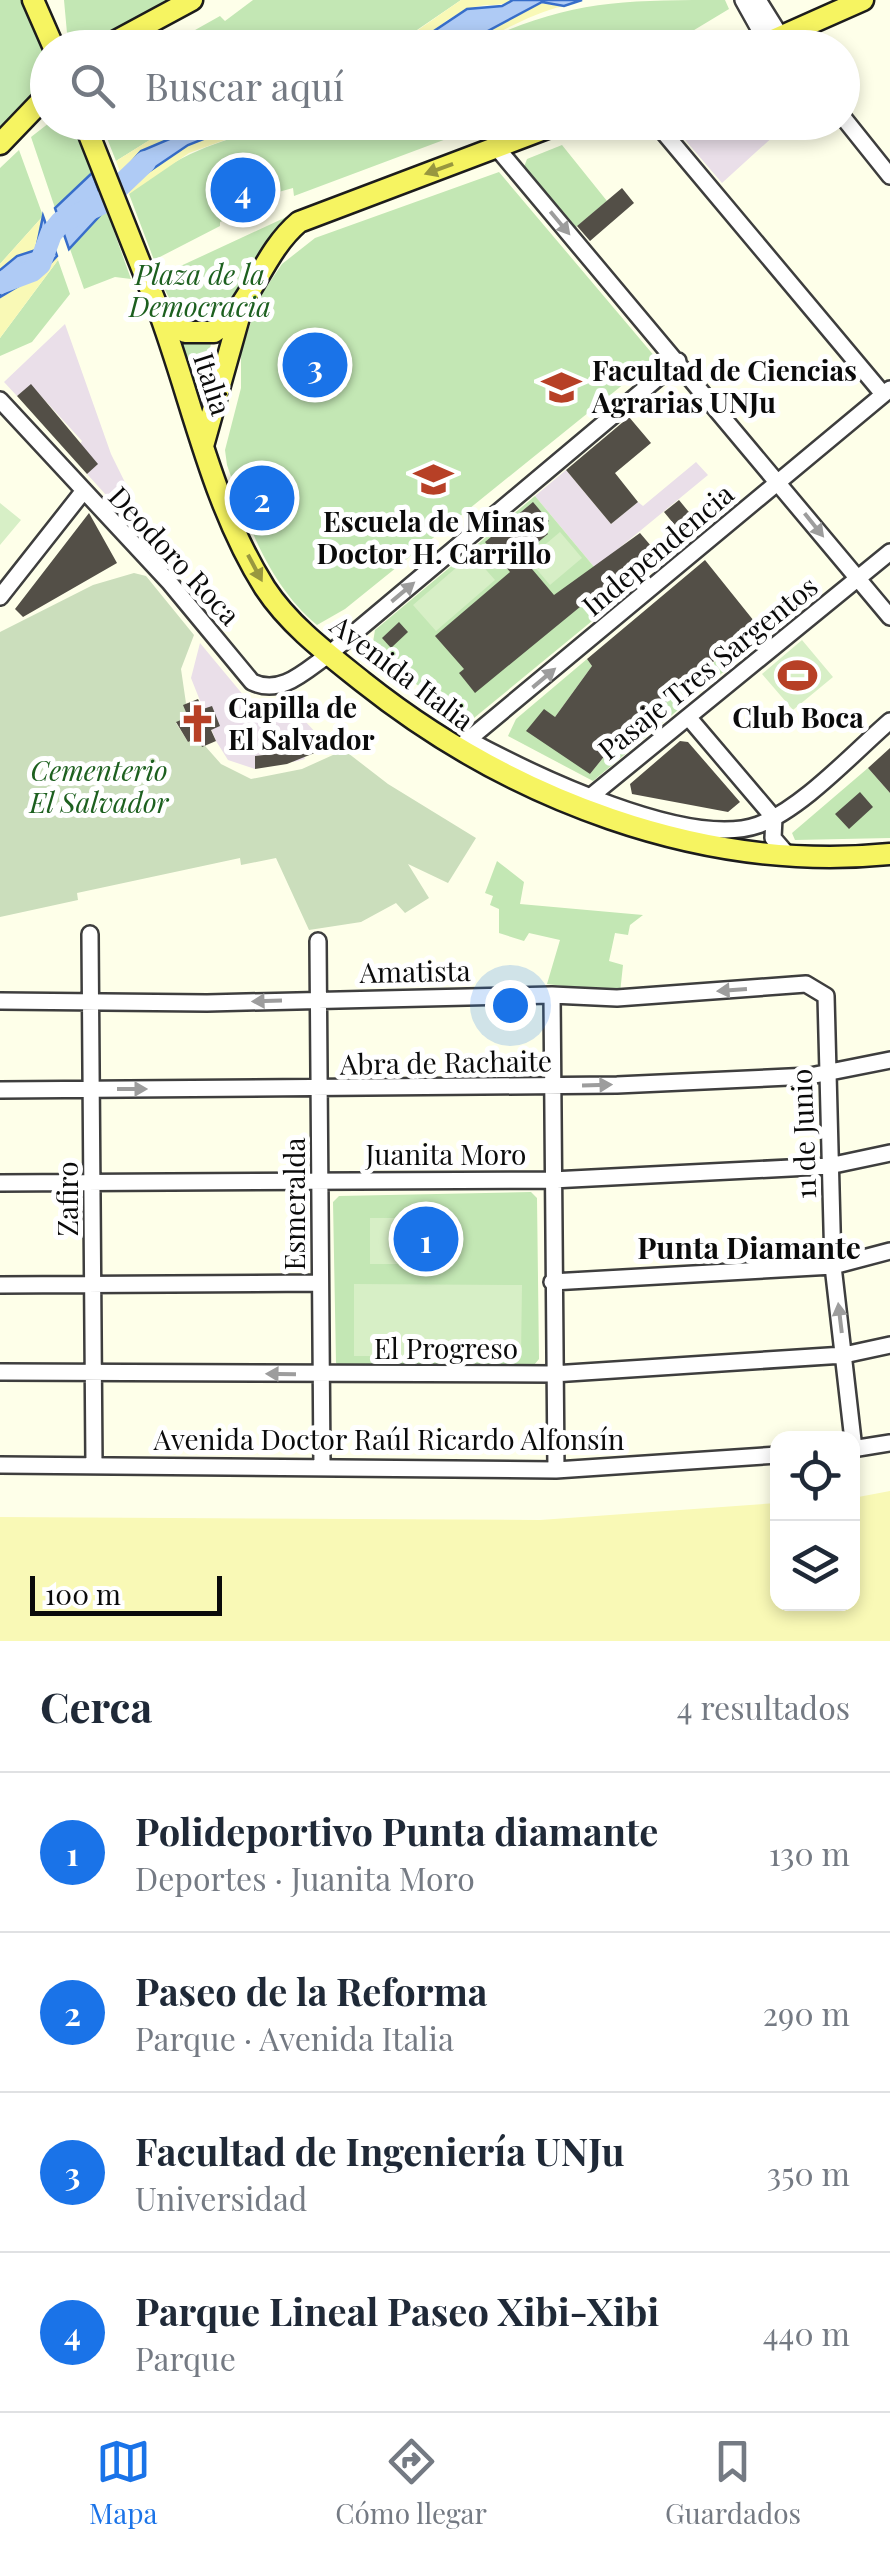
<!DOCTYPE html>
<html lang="es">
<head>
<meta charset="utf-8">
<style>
  body { margin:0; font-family:"Playfair Display",serif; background:#f2f2f3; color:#1f2937 }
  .controls { position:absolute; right:30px; bottom:30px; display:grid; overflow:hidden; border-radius:20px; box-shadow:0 5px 15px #0003 }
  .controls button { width:90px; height:90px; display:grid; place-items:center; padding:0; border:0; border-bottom:2px solid #e0e1e3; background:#fff; color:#1f2937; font:50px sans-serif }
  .scale { position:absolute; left:30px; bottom:25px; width:192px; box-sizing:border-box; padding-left:10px; border:5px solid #0b0b0b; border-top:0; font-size:28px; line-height:35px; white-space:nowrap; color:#0b0b0b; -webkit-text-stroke:8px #fff; paint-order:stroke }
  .you { position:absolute; left:510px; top:1005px; width:35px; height:35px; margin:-25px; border:8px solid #fff; border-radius:50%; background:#1a73e8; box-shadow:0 0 0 15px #1a73e833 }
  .badge { display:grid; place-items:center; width:65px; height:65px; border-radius:50%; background:#1a73e8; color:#fff; font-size:32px; font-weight:700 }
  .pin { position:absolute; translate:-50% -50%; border:5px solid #fff; box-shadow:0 2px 10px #0006 }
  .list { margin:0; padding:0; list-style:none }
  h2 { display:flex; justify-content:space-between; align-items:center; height:130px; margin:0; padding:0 40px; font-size:42px }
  h2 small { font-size:32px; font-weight:400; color:#747a83 }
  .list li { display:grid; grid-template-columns:65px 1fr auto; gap:30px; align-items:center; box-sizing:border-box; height:160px; padding:0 40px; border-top:2px solid #e0e1e3 }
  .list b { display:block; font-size:38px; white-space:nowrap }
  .list p { margin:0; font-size:32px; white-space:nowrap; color:#747a83 }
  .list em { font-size:32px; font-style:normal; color:#747a83 }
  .icon { flex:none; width:55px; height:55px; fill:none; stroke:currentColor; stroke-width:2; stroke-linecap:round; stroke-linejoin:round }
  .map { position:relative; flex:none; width:890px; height:1641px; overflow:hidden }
  .search { position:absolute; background:#fff; box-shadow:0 5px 15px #0003; left:30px; right:30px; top:30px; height:110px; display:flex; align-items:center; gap:25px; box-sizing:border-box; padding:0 35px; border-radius:55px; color:#747a83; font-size:38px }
  .sheet { height:770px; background:#fff }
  nav { display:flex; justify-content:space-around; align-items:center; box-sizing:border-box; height:140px; border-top:2px solid #e0e1e3; background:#fff; font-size:28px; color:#747a83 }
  nav a { display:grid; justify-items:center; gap:5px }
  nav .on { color:#1a73e8 }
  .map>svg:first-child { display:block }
  .industrial { fill:#eadfe9 }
  .green { fill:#c3e7b4 }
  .sand { fill:#f9f9b6 }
  .cemetery { fill:#cbdebc }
  .pitch { fill:#d7efc6 }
  .water { fill:#afcbf5; stroke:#376eca; stroke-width:2.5 }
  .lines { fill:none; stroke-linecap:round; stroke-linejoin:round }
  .river { stroke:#afcbf5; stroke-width:22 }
  .building { fill:#534f47 }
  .minor-casing { stroke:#3e3e3e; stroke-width:20 }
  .major-casing { stroke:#1c1c1c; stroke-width:25 }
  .minor { stroke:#fff; stroke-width:15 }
  .major { stroke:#f6f461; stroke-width:20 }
  .oneway { fill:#98973f }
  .oneway2 { fill:#9d9d9d }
  .labels { text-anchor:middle; stroke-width:10; stroke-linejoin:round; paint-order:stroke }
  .park-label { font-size:28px; font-style:italic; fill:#1d601f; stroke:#fff }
  .poi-label { font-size:28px; font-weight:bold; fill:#0b0b0b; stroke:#fff; text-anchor:start }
  .street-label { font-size:28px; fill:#0b0b0b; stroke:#fff }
  .neighbourhood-label { font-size:30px; font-weight:bold; fill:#0b0b0b; stroke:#fff }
</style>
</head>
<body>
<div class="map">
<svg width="890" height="1641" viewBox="0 0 890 1641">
  <rect width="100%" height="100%" fill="#feffe9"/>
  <path class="industrial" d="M707,122H788V123L722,183L680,134Z
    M65,324L111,454L150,533L145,538L87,474L97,463L80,444L82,441L31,385L17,396L4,382Z
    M696,462L708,475L595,568L535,496L566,470L611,524L638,502L643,506Z
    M200,643L254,708L281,714L299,704L308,713L303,719L319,736L326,732L331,737L301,748L305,759L293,762L288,747L283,753L255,756V769L228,760L216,741L191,678Z"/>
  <path class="green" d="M0,0H26L45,45L47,75L0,130Z
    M64,0H172L84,48L74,47L67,33Z
    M253,0H461L392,47L163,48L220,16L225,21Z
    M725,0L729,9L666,47L469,48C564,0 621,0 725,0Z
    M303,122L489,123L294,196L293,188L264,196L260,207L220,222V226L154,260L129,194C180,150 237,133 303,122Z
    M49,123H72L92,173L55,208L31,137Z
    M101,123H177L116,161Z
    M562,145L607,201L576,227L524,167L527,159Z
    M19,150L43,216L0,264V168Z
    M499,172L656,358L345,609L317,625C269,585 247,523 227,465L225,450L241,388V352L259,298L282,264L315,238Z
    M106,209L131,279L115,277L84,289L70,249Z
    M295,213L270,240L214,323C181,326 170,303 159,276Z
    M58,260L70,294L32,342L0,356V338Z
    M181,341L211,344L200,394L180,345Z
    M535,496L620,598L474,718H467L371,654L375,630Z
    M743,638L752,648L593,781L508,736L516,719L587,659L592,666L555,717L590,774L619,738L627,748L650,729L644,721Z
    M868,768L890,793V838L795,840L792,833Z
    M497,861L524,882L520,904L643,915L630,925L628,935L615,933L609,961L623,965L620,993L547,984L560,940L529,933L524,941L499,933V909L490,905L493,896L485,893Z
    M531,1192L537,1198L539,1359L534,1365L342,1368L336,1363L333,1202L339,1196Z"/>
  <path class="sand" d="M461,0H513C499,8 489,3 475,7C442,15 426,47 392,48Z
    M553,1L564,6C520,15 486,47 442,48L471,40L529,7Z
    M177,123H207C177,147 146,135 121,174L116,161Z
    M221,132L244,133L189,153L129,194L126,187L188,145Z
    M43,216L36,250L17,256L0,270V264Z
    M57,256L58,260L0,338V297L42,272Z
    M890,1491V1641H0V1517L540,1520L777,1503L778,1604H852L853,1498Z"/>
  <path class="cemetery" d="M134,573L146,576L194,635L181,669L188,717L176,723L188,742L198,738L221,764L251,779L302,769L344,750L388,784L476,838L448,883L408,864L429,898L405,913L396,903L361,922L309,930L276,858L241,865L240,858L77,893L78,900L0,917V632L93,585Z"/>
  <path class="pitch" d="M0,503L21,520L0,545Z
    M560,532L582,558L550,585L528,559Z
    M472,554L495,580L436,631L413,605Z
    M802,640L833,677L793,710L762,674Z
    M410,1216L444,1217L442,1262L409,1261Z
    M370,1218H404L403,1264H370Z
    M354,1284L522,1285L521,1356H354Z"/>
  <path class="water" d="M513,0H582L564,6L542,2L471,40L442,47H410L467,9L502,6Z
    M207,123H267L260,130L221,132L188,145L126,187L121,174L141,151Z
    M92,173L106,209L69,249L55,208Z
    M43,216L57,256L42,272L0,297V270L17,256L36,250Z"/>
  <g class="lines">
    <path class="river" d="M0,283L32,271L40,264L51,234L61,222L101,204L145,162"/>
  </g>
  <path class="building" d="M622,188L634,203L590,241L577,226Z
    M31,384L98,464L87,474L17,396Z
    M629,417L651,443L615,473L638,502L611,524L566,470Z
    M679,500L702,528L687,540L664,512Z
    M533,502L549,521L542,527L548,534L521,556L554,595L640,533L663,560L619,597L608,584L475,693L459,673L464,669L435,636L510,572L485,542Z
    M89,513L117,563L23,617L15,609Z
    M705,560L766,636L752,648L743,638L708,666L644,721L651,728L627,748L619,738L590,774L526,731L544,709L555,717L592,666L587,659Z
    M399,622L408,632L391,648L382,638Z
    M198,699L203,709L212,706L220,726L211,730L216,741L202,747L198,738L188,742L176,722L188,717L183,705Z
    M328,734L337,744L287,764L255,769V756L290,752Z
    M680,741L688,742L740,802L728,812L632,794L630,784Z
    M890,748V793L868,768Z
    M860,792L873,807L849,829L835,814Z
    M294,1193L307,1198L308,1231H294Z"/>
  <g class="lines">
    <defs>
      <path id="minor" d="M743,0L767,43
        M758,0L788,48
        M842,116L890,176
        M655,122L883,394
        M497,148L890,617
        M0,400L170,583L252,682C281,696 305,671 328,655L678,361
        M0,597L82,493
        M689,718L774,818
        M469,740C532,774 688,850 758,825C802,809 854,752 890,721
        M457,749L890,389
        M590,797L890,552
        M774,818L773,838L786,853
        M90,934L94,1465
        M318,941L322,1468
        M552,995L556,1470
        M0,1001L207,1003L552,995L617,998L806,984L826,996L833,1266L854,1449
        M0,1090L617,1085L810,1076L890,1060
        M0,1183L552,1180L829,1166L890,1153
        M552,1282L833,1266L890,1251
        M0,1285L320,1283
        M0,1372L553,1374L844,1355L890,1345
        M852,1449L890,1443
        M0,1465L556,1470L778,1455"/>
      <path id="major" d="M33,0L54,48
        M103,48L192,0
        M755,48L863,0
        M84,122C108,184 133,244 157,306C192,399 211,503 265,588C290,626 328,654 363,682C509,798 701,873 890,854
        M0,144L48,94
        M161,311L185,332H214C251,309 261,254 299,222L563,122
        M203,446L241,310"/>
    </defs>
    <use href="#minor" class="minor-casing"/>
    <use href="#major" class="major-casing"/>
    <use href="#minor" class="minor"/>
    <use href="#major" class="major"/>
  </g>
  <defs><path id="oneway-solid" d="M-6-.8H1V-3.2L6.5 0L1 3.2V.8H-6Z" transform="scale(2.5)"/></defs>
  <g class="oneway">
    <use href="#oneway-solid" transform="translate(439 169) rotate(160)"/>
    <use href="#oneway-solid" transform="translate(255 568) rotate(62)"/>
  </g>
  <g class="oneway2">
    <use href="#oneway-solid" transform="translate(560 223) rotate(50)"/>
    <use href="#oneway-solid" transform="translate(814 525) rotate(51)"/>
    <use href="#oneway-solid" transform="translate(403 592) rotate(-40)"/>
    <use href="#oneway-solid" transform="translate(544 678) rotate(-40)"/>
    <use href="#oneway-solid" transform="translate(732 990) rotate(176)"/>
    <use href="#oneway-solid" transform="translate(267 1001) rotate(178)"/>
    <use href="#oneway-solid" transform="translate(597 1085) rotate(-2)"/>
    <use href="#oneway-solid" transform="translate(132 1089)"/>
    <use href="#oneway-solid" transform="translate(840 1318) rotate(-97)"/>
    <use href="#oneway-solid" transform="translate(281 1374) rotate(-179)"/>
  </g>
  <defs>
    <symbol id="university-bare" viewBox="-9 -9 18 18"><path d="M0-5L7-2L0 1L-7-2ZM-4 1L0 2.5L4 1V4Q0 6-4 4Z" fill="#b74026" stroke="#fff" stroke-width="2.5" paint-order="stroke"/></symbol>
    <symbol id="school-bare" viewBox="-9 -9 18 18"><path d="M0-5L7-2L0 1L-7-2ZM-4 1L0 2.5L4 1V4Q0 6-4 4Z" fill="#b74026" stroke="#fff" stroke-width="2.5" paint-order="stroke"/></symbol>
    <symbol id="stadium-bare" viewBox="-9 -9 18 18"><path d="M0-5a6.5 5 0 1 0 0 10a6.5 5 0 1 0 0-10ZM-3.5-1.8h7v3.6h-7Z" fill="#b74026" stroke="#fff" stroke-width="2.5" paint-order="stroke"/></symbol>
    <symbol id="church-bare" viewBox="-9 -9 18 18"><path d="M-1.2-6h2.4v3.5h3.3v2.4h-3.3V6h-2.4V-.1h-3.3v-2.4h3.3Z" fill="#b74026" stroke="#fff" stroke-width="2.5" paint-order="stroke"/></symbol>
  </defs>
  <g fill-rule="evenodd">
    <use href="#university-bare" x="534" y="360" width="55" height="55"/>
    <use href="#school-bare" x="406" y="452" width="55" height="55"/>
    <use href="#stadium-bare" x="770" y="648" width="55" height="55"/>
    <use href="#church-bare" x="170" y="696" width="55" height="55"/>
  </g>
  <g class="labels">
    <g class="park-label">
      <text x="200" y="285">Plaza de la<tspan x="200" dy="32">Democracia</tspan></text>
      <text x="99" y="781">Cementerio<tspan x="99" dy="32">El Salvador</tspan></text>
    </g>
    <g class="poi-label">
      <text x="592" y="381">Facultad de Ciencias<tspan x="592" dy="32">Agrarias UNJu</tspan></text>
      <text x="434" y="532" text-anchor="middle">Escuela de Minas<tspan x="434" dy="32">Doctor H. Carrillo</tspan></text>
      <text x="228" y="718">Capilla de<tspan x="228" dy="32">El Salvador</tspan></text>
      <text x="798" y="728" text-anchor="middle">Club Boca</text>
    </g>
    <g class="street-label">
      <text transform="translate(212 384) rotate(72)" y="10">Italia</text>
      <text transform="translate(658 550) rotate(-40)" y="10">Independencia</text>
      <text transform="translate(174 556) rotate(47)" y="10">Deodoro Roca</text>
      <text transform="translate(708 668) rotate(-39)" y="10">Pasaje Tres Sargentos</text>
      <text transform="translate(402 673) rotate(37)" y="10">Avenida Italia</text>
      <text transform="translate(415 972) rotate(-1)" y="10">Amatista</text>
      <text transform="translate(446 1063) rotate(-1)" y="10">Abra de Rachaite</text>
      <text transform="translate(804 1134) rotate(-92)" y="10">11 de Junio</text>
      <text x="446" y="1165">Juanita Moro</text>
      <text transform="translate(68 1199) rotate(-90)" y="10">Zafiro</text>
      <text transform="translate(295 1204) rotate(-90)" y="10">Esmeralda</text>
      <text x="446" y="1359">El Progreso</text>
      <text x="389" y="1450">Avenida Doctor Raúl Ricardo Alfonsín</text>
    </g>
    <g class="neighbourhood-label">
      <text x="749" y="1259">Punta Diamante</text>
    </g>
  </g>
</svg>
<div class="controls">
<button><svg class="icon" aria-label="locate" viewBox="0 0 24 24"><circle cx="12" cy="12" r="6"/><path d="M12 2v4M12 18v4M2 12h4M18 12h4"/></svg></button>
<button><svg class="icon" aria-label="layers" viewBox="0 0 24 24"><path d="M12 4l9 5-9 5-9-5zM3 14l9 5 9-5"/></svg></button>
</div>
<div class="scale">100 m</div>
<div class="you"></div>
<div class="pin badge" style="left:426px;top:1239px">1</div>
<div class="pin badge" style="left:262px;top:498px">2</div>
<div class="pin badge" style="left:315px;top:365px">3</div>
<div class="pin badge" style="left:243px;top:190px">4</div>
<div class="search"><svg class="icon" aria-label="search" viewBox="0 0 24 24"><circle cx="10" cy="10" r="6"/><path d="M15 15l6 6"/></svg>Buscar aquí</div>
</div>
<section class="sheet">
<h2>Cerca<small>4 resultados</small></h2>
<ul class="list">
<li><span class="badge">1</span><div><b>Polideportivo Punta diamante</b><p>Deportes · Juanita Moro</p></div><em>130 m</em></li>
<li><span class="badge">2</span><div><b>Paseo de la Reforma</b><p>Parque · Avenida Italia</p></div><em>290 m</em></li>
<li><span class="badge">3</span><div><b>Facultad de Ingeniería UNJu</b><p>Universidad</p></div><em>350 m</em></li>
<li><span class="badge">4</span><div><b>Parque Lineal Paseo Xibi-Xibi</b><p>Parque</p></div><em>440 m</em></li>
</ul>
</section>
<nav>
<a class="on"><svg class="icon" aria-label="map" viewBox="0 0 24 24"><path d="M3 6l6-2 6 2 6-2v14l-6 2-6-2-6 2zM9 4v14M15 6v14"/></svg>Mapa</a>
<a><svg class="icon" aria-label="directions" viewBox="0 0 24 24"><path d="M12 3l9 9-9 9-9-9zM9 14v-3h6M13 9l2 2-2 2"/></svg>Cómo llegar</a>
<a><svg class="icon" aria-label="saved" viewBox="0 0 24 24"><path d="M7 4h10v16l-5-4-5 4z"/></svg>Guardados</a>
</nav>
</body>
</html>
